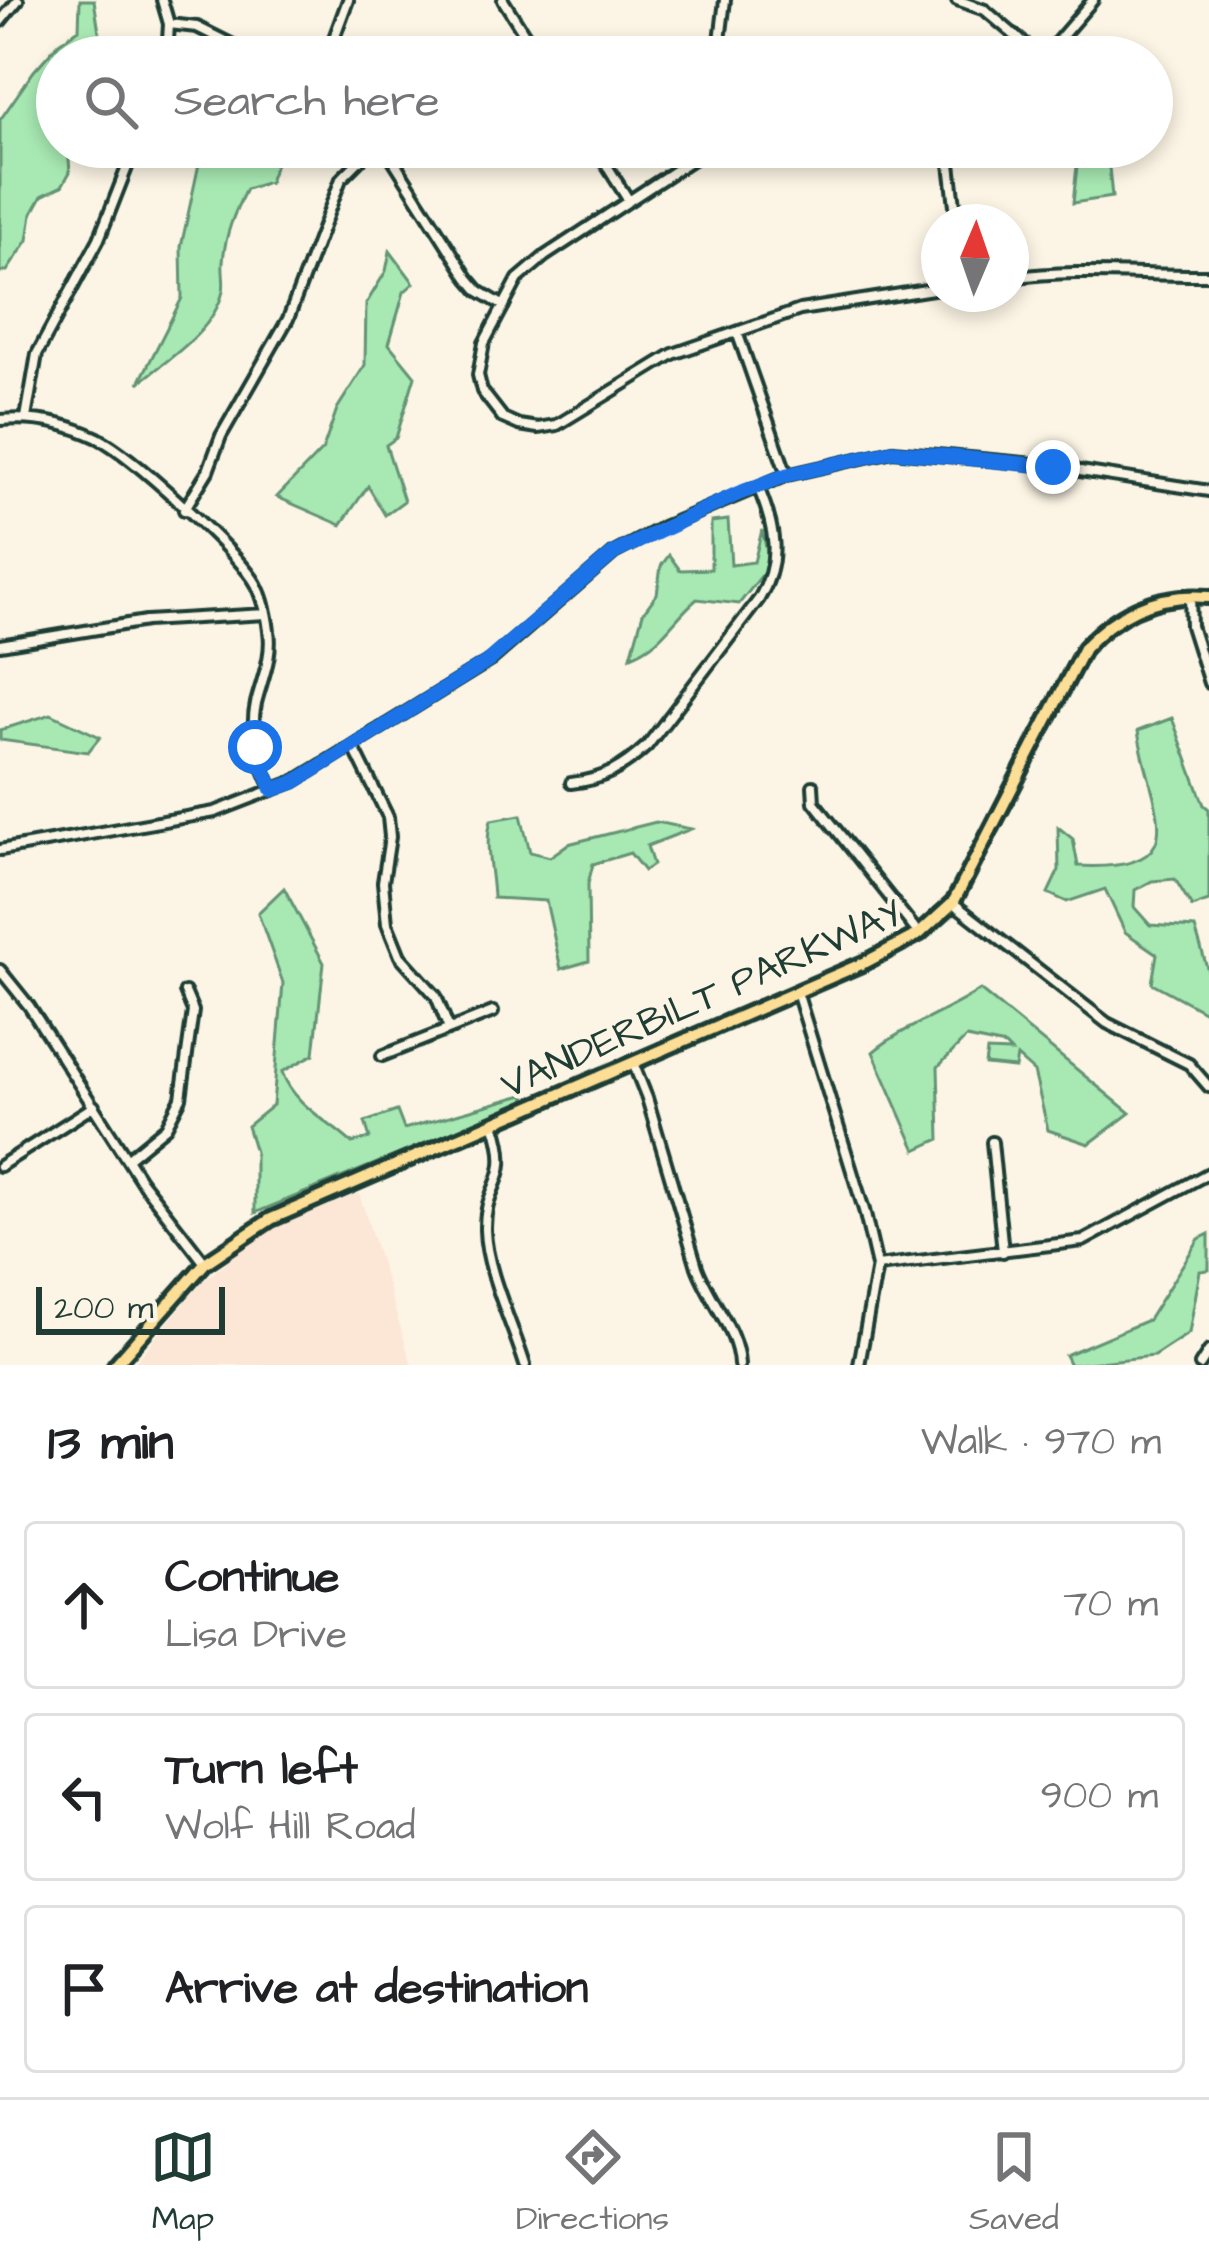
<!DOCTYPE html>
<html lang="en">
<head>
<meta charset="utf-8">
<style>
  body { margin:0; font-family:"Architects Daughter",sans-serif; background:#f2f2f2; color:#202124 }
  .compass { position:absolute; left:921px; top:204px; width:108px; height:108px; border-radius:50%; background:#fff; box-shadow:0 6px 18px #0003; rotate:2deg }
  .scale { position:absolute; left:36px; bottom:30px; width:189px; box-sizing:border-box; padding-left:12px; border:6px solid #1f3d34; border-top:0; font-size:33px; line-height:42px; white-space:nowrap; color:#1f3d34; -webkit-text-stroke:9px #fcf5e5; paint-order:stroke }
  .stop { position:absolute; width:36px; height:36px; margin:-27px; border:9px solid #1a73e8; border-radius:50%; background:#fff }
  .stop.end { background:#1a73e8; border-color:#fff; box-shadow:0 3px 12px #0008 }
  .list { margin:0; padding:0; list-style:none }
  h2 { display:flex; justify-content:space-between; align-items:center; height:156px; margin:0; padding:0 48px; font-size:51px }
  h2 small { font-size:39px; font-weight:400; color:#757577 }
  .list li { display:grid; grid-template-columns:78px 1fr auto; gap:36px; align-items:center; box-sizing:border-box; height:168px; margin:0 24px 24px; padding:0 24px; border:3px solid #e0e0e0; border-radius:12px }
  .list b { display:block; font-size:45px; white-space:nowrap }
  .list p { margin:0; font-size:39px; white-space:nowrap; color:#757577 }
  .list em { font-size:39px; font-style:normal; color:#757577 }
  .icon { flex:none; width:66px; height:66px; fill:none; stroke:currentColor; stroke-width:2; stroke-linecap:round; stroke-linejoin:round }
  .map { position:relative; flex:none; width:1209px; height:1365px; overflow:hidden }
  .search { position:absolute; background:#fff; box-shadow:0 6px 18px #0003; left:36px; right:36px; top:36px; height:132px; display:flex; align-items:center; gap:30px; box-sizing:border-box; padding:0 42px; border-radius:66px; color:#757577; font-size:45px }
  .sheet { height:732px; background:#fff }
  nav { display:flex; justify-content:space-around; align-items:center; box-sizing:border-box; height:168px; border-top:3px solid #e0e0e0; background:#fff; font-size:33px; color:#757577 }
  nav a { display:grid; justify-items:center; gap:6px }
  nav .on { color:#1f3d34 }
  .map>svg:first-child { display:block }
  .built { fill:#fce6d6 }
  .green { fill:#a8e9b3; stroke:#649374; stroke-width:3 }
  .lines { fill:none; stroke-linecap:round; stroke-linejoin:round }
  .minor-casing { stroke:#1f3d34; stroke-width:16 }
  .major-casing { stroke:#1f3d34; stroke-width:20 }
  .minor { stroke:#fcf5e5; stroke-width:8 }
  .major { stroke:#fcde96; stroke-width:10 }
  .route { stroke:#1a73e8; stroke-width:15 }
  .labels { text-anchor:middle; stroke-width:9; stroke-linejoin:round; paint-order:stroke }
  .street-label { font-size:39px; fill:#1f3d34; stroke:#fcf5e5 }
</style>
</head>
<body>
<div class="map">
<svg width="1209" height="1365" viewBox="0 0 1209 1365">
  <rect width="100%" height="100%" fill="#fcf5e5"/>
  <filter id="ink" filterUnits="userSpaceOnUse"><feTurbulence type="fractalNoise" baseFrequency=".00833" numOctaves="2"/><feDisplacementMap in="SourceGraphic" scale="24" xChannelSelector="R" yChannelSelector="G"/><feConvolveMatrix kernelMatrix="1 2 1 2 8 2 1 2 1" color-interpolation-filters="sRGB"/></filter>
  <g filter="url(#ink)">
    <path class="built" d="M359,1193L412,1365H133L201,1283L261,1234Z"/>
    <path class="green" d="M80,0H94L100,38L149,45L105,57H57V147H68L70,172L62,186L42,196L32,214L28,240L7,271L0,272V120L34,71L59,43L79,29Z
      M237,147H277L279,154L269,182L246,189C234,213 225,235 223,262C222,271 225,282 223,291C214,331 168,359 139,383L182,298L181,247L199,164L219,154L239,150Z
      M1079,147H1107L1112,197L1073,203Z
      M390,251L414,283L404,292L389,344L415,376L396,438L386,445L404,501L385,515L368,486L341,525L277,497L323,449L337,409L365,365L366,304L386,271Z
      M728,520L731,565L754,562L762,530L770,565L739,604L697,599C671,621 664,643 631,656L643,613L657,594L661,566L669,555L680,570L711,569V522Z
      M51,714L100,737L88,752L0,740V730Z
      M1172,718L1204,805L1209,809V901L1192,907L1175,879L1152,881L1135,890L1134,907L1150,925L1195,928L1209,974V1014L1152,983L1157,954L1125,932L1105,889L1067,902L1048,893L1059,870L1058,827L1073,839L1078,866C1201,872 1150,808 1138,731Z
      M521,815L530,852L550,857L568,844L656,822L691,829L647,846L653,865L644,871L630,853L593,864L588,884L589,961L561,969L546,901L493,898C492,870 484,846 491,820Z
      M284,888L324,963L314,1054L282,1072C294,1105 327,1120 352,1143L370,1138L365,1122L397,1111L404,1129L527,1094L524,1103L255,1213V1152L247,1126L273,1105L283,983L258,913Z
      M980,990L1130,1113L1089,1144L1048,1130L1034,1072L1017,1057L1015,1068L985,1065L987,1051L1011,1052L1005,1046L966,1038L938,1067L940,1139L916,1150L873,1052C901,1028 947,1012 980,990Z
      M1209,1234V1270L1200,1271L1189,1333L1154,1356L1070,1365L1065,1355L1148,1320L1199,1239Z"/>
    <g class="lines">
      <defs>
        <path id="minor" d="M162,0L169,24L167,57
          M503,0L539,57
          M957,0L985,10L1040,57
          M0,22L18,0
          M169,24L197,27L257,57
          M327,57L348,0
          M718,57L725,0
          M1044,57L1093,0
          M385,147L468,278L479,291L504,306
          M595,147L629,201
          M711,147L545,256L518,279L484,343L478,375L482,391L503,418L519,425L538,428L557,425L673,354L800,310L939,288
          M750,147L777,153L826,147
          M948,147L957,222
          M1011,278C1076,268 1143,276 1209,275
          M737,332L787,475
          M26,418L37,354L99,239L135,147
          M0,420C33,417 67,423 98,438C133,456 230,546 253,579C263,594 267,614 269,631C273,656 262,679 256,703C249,735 259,761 273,790
          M184,510L208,471L221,436L288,319L341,179L373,147
          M1190,596L1191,626L1209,683
          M0,645L146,621L266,614
          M353,746L388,817L390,837L383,882L387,924L400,956L436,996L449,1029
          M571,783C603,780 623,768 647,746L759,599C782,560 775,527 758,487
          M813,786L814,802L919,934
          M0,850L215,812L295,781L491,660L614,553L663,527L787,475L893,451L1035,464L1209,491
          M953,903L1107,1023L1189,1064L1209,1087
          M0,970L29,1006L141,1181L205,1263
          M797,992L864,1210L877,1266L859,1365
          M382,1056L493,1012
          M633,1063L647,1098L697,1267C709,1300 738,1331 739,1365
          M494,1123C515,1183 484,1181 485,1230C486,1271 513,1325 525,1365
          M992,1142L1003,1252
          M127,1159L166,1127L181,1098L193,1011L185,992
          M0,1166L94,1106
          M877,1266L1083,1241L1209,1173
          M1200,1365L1209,1351"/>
        <path id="major" d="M115,1365L205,1263L271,1219L866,962L919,934L953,903L1084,648C1117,612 1159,593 1209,597"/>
      </defs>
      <use href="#minor" class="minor-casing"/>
      <use href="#major" class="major-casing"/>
      <use href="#minor" class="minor"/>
      <use href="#major" class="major"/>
    </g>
  </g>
  <g class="lines" filter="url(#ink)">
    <path class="route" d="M255,747L273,790L295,782L487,662L614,553L737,494L787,475L892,451L1053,467"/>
  </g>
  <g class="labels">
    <g class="street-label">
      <text transform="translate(701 997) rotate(-24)" y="14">VANDERBILT PARKWAY</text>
    </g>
  </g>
</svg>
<svg class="compass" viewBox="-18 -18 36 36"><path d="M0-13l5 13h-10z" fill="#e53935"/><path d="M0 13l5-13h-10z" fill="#757577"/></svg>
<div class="scale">200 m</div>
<div class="stop" style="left:255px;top:747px"></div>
<div class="stop end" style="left:1053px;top:467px"></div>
<div class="search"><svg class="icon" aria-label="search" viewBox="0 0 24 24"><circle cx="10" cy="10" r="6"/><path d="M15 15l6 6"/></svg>Search here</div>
</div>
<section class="sheet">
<h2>13 min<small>Walk · 970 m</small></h2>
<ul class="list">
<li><svg class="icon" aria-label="ahead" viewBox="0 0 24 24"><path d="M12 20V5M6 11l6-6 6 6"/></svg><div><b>Continue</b><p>Lisa Drive</p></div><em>70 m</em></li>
<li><svg class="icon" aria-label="left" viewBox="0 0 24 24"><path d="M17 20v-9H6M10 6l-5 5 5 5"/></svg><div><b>Turn left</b><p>Wolf Hill Road</p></div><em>900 m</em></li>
<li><svg class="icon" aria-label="arrive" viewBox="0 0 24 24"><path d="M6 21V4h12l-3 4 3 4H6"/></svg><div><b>Arrive at destination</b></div></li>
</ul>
</section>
<nav>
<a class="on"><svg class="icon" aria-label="map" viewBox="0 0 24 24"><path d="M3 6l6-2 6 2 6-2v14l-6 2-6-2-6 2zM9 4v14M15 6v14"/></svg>Map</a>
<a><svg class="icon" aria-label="directions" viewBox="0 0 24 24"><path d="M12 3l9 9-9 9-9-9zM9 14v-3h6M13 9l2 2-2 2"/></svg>Directions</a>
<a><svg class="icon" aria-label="saved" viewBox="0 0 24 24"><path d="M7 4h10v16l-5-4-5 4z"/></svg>Saved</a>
</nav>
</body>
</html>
